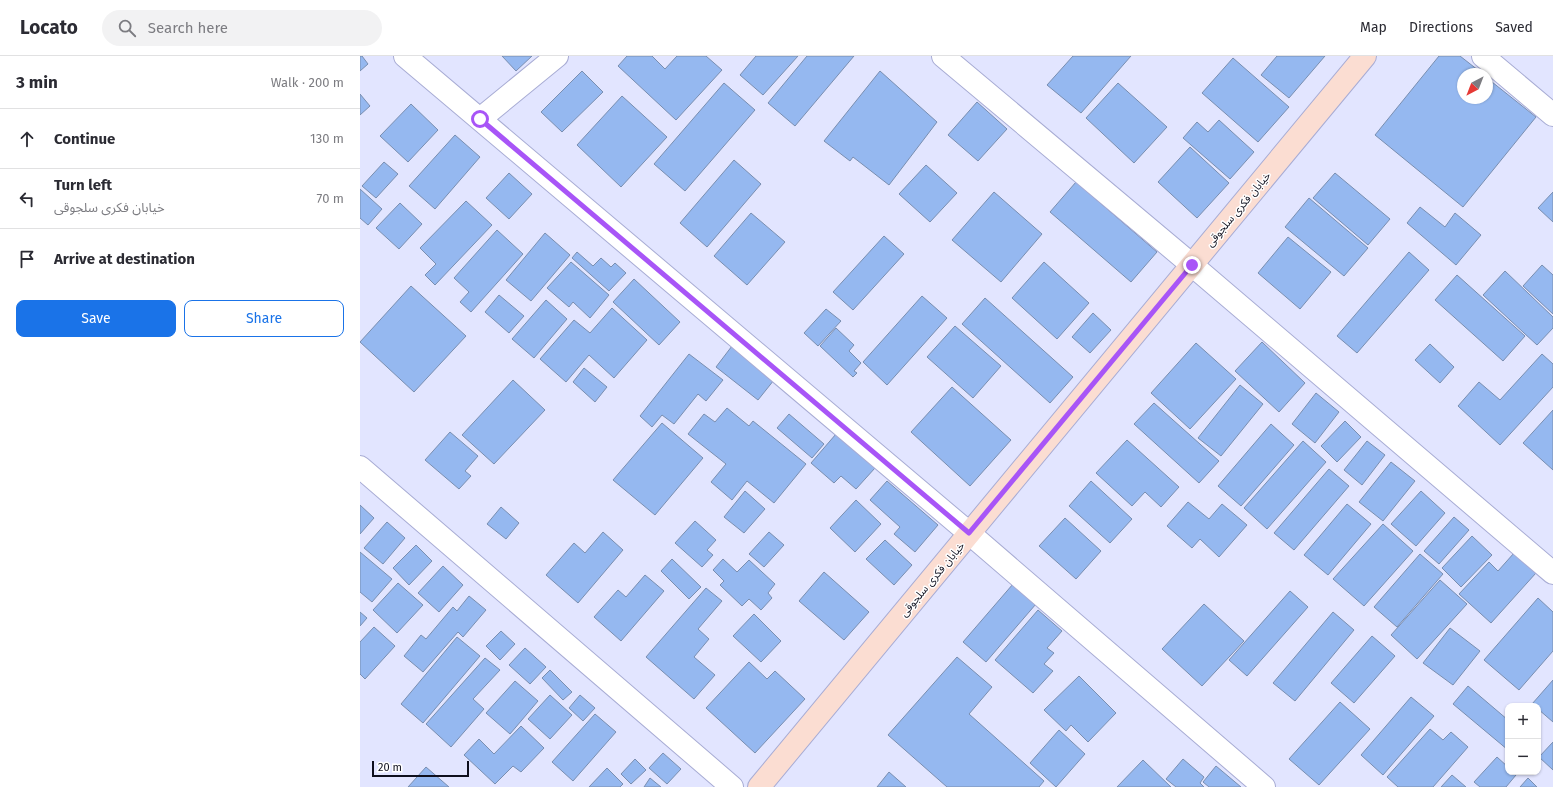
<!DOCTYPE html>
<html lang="en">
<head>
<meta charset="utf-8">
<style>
  body { margin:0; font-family:"Fira Sans","Noto Sans Arabic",sans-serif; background:#f2f2f3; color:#2b2b33 }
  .controls { position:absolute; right:12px; bottom:12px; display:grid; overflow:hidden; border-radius:8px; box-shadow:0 1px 3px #0004 }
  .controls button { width:36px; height:36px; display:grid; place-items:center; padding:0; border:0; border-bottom:1px solid #e1e1e2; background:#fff; color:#2b2b33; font:20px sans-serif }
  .compass { position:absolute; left:1097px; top:12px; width:36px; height:36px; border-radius:50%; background:#fff; box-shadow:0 1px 3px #0004; rotate:222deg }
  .scale { position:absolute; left:12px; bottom:10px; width:97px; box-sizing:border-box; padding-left:4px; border:2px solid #0e0f1d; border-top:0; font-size:11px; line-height:14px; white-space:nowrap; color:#0e0f1d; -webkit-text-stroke:3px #fff; paint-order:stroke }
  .stop { position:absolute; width:12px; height:12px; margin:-9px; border:3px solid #a855f7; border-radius:50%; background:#fff }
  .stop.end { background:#a855f7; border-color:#fff; box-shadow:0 1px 4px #0008 }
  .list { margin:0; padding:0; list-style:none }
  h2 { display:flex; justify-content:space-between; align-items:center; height:52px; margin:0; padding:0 16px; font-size:17px }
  h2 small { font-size:13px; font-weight:400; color:#7c7c81 }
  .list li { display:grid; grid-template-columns:26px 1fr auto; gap:12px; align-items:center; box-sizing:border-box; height:60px; padding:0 16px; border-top:1px solid #e1e1e2 }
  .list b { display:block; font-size:15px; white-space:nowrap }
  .list p { margin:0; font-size:13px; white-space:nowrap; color:#7c7c81 }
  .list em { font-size:13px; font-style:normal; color:#7c7c81 }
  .actions { display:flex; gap:8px; padding:12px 16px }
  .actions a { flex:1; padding:9px 0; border:1px solid #1a73e8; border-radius:8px; text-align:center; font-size:14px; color:#1a73e8 }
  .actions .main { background:#1a73e8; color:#fff }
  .icon { flex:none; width:22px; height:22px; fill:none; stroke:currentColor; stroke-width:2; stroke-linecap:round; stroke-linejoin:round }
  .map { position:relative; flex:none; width:1193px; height:731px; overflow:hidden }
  header { display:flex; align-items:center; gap:24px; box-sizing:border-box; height:56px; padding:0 20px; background:#fff; border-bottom:1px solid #e1e1e2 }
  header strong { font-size:19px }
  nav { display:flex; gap:22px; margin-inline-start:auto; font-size:14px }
  .search { width:280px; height:36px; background:#f2f2f3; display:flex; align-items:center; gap:10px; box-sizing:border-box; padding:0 14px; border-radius:22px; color:#7c7c81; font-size:15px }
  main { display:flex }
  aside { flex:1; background:#fff }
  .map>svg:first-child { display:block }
  .building { fill:#95b8f0; stroke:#798eb0 }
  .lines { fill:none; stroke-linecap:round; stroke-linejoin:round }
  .street-casing { stroke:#a8acd4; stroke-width:24 }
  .secondary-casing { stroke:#a8acd4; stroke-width:24 }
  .street { stroke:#fff; stroke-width:22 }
  .secondary { stroke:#fbddd2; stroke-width:22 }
  .route { stroke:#a855f7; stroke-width:5 }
  .labels { text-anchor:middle; stroke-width:3; stroke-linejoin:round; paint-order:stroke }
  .street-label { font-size:11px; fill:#0e0f1d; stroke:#fff }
</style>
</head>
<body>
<header>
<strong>Locato</strong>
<div class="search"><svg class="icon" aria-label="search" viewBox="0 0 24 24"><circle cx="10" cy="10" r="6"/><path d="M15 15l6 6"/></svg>Search here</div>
<nav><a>Map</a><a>Directions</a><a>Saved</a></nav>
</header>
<main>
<aside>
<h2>3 min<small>Walk · 200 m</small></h2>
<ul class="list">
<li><svg class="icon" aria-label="ahead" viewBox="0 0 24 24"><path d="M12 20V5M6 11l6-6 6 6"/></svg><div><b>Continue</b></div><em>130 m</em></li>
<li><svg class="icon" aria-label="left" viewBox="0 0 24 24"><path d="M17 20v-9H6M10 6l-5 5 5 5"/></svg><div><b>Turn left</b><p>خیابان فکری سلجوقی</p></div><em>70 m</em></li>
<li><svg class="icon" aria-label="arrive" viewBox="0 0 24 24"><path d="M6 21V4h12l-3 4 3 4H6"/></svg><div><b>Arrive at destination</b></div></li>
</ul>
<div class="actions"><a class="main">Save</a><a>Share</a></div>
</aside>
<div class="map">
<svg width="1193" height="731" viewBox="0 0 1193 731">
  <rect width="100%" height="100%" fill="#e2e5ff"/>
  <path class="building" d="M0,0H2L8,8L0,15Z
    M142,0H172L156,15Z
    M267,0H292L305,13L317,0H346L362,14L316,64L258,10Z
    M396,0H438L403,39L380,19Z
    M447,0H494L435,70L408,47Z
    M713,0H771L721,57L687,29Z
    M917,0H965L929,42L901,19Z
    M1079,0H1100L1123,18H1103V42H1127V22L1176,61L1103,151L1015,79Z
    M873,2L929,51L898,86L842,37Z
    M222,15L243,36L202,76L181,56Z
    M520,15L577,66L529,129L493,101L490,105L464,85Z
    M364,27L395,54L325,135L294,108Z
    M758,27L807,71L774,107L726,62Z
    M0,38L10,50L0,59Z
    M262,40L307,81L261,131L217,89Z
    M617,46L647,73L618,105L588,79Z
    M51,48L78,74L48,106L20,80Z
    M859,64L894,96L870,123L823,82L837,66L848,76Z
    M95,79L120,101L75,153L49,130Z
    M830,91L869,127L837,162L798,126Z
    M374,104L401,128L347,191L320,167Z
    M24,106L38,118L16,142L2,130Z
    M566,109L597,137L570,166L539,138Z
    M149,117L172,138L149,163L126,142Z
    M975,117L1030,163L1008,189L953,142Z
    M716,126L797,196L771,226L690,156Z
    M0,133L22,153L8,169L0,162Z
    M634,136L682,178L641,226L592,184Z
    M1193,136V166L1178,152Z
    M949,142L1008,192L984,220L925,171Z
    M106,145L132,169L75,229L65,219L76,208L60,192Z
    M40,147L62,168L39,193L16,172Z
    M1060,151L1085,171L1095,157L1121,179L1096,209L1047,167Z
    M391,157L425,186L387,229L354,200Z
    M137,174L163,198L111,256L100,246L109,236L94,222Z
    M185,177L210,199L171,245L146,224Z
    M524,180L544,198L493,254L473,236Z
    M928,181L971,216L940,253L898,217Z
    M217,196L233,210L241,202L251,211L255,207L266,217L249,235L212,202Z
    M1049,196L1069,214L997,297L977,280Z
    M211,206L249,239L230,262L213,246L209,251L187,232Z
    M684,206L729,247L697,283L652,242Z
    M1182,209L1193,219V258L1163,230Z
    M1145,215L1193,261V272L1177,289L1123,239Z
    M1097,219L1165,280L1143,305L1075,244Z
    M274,223L320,266L299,289L253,246Z
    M51,230L106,280L54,336L0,286Z
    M139,239L164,260L149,277L125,256Z
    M562,240L587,262L527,329L503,306Z
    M625,242L713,321L690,347L602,268Z
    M186,244L207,263L174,302L152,283Z
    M252,252L287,284L254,322L229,299L206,326L180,303L214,264L230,277Z
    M466,253L481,265L458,290L444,277Z
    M733,257L751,274L730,297L712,281Z
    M595,270L641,310L613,342L567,301Z
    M476,272L494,289L489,295L501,307L494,315L497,317L493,321L460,290Z
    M902,286L945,327L919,356L875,315Z
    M836,287L876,323L830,373L791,337Z
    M1070,288L1094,311L1080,327L1055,304Z
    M372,290L414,324L398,344L356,311Z
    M329,298L363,324L346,345L338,338L314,368L302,359L292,371L280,360Z
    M1182,298L1193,308V331L1140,389L1098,350L1119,326L1140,344Z
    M224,312L247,331L235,346L213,326Z
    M153,324L185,354L134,408L102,379Z
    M880,329L903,348L861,400L838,382Z
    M592,331L651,384L610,430L551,376Z
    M956,337L979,356L955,387L932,368Z
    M794,347L859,405L839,427L774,368Z
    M367,352L389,370L393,365L446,408L414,447L387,425L372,444L351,426L366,408L328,378L344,358L355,366Z
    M1193,354V414L1163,387Z
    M429,358L464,388L452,402L417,372Z
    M985,365L1001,381L977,406L961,390Z
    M302,367L343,402L295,459L253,424Z
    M911,368L934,389L881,450L858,430Z
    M90,376L118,400L105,415L111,420L99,433L65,404Z
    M476,378L515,412L496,433L481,420L474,427L451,407Z
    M767,384L819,431L801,451L785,436L772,450L736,417Z
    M943,385L966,406L907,473L884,452Z
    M1007,385L1025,399L1002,429L984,414Z
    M1031,406L1055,425L1023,465L999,446Z
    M969,413L989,430L934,494L914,477Z
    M527,425L578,469L555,496L534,478L540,471L510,444Z
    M731,425L772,463L750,487L709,450Z
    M385,435L405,453L384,477L364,461Z
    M1061,435L1085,457L1056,490L1031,468Z
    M496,444L521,468L495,496L470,472Z
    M828,446L849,463L862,448L887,469L859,501L840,483L832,492L807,470Z
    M987,448L1011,468L968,519L944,499Z
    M0,449L14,462L0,478Z
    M141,451L159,467L146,483L127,468Z
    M1094,461L1109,474L1079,508L1064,495Z
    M705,462L741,495L716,523L679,490Z
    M335,465L356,484L347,494L353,499L342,511L315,487Z
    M27,466L45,482L23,508L4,492Z
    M1023,468L1053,495L1004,550L973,523Z
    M243,476L263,494L218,547L186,519L214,487L225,497Z
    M409,476L424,489L404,511L389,498Z
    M1112,480L1132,499L1101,531L1082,512Z
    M525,484L552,509L534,529L506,503Z
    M56,489L72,505L49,529L33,512Z
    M0,496L32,523L12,546L0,536Z
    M1154,497L1176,517L1131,567L1099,538L1129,506L1138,515Z
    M1060,498L1083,518L1037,571L1014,551Z
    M312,503L341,531L329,543L301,515Z
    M363,503L377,516L389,504L415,528L408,537L412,542L401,554L389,543L382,550L360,529L364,525L353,514Z
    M83,510L103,529L79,556L58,537Z
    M464,516L509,556L484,584L439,545Z
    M285,519L304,535L261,585L234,561L258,534L266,541Z
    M1080,524L1107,548L1057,603L1031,579Z
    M38,527L63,549L37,577L13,554Z
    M653,528L676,548L626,606L603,586Z
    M346,532L362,545L338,573L349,583L334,601L355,619L334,643L286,601Z
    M930,535L948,551L887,620L869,604Z
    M109,540L126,554L103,581L98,576L63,616L44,600L61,579L66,583L93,551L97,555Z
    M1178,542L1193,556V595L1159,634L1124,604Z
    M844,548L884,585L842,630L802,593Z
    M678,554L702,575L687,592L694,597L684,608L693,615L673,637L635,604Z
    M0,556L7,562L0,570Z
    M973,556L994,574L935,645L913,627Z
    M394,558L421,585L401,606L373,580Z
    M14,571L35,590L5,623L0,618V586Z
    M1090,572L1120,595L1093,629L1063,607Z
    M141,575L155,588L140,604L126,590Z
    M1012,580L1035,600L994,647L971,627Z
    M97,581L120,600L63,667L41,648Z
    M165,592L186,611L170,628L149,609Z
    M597,601L632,631L609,658L684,725L679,731H587L528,679Z
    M125,602L140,614L113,643L124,653L91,691L66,668Z
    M389,606L407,623L415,615L445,643L395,697L346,652Z
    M190,614L212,636L203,644L182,622Z
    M719,620L756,657L728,686L711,669L706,675L684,654Z
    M1193,624V666L1178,653V650H1174L1172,648Z
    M155,625L178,645L150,678L126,657Z
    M1108,630L1148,664V694L1093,648Z
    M190,639L212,659L190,683L168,663Z
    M220,639L235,652L223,665L209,652Z
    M1051,641L1074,660L1023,719L1001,699Z
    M980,646L1010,673L959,729L929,703Z
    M235,658L256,676L213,725L192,706Z
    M161,670L184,692L161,716L153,710L135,728L104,699L119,683L134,698Z
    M1070,673L1083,684L1091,676L1108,691L1073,731H1038L1027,721Z
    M699,674L725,698L696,731L670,707Z
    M1193,686V714L1179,701Z
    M303,697L321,713L307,728L289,712Z
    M1137,701L1148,711V716H1153L1156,719L1146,731H1120L1114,726Z
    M275,703L286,714L271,728L261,718Z
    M823,703L844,721L840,727L844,731H816L806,723Z
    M783,704L811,731H757Z
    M856,710L881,731H849L843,726Z
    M66,711L89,731H48Z
    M247,712L263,728L260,731H229Z
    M529,716L546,731H517Z
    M1092,719L1106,731H1081Z
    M290,722L301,731H284Z
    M1168,722L1177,731H1160Z"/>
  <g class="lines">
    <defs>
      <path id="street" d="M45,0L609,477L904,731
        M583,0L832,209L1193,517
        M1123,0L1193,59
        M120,63L197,0
        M0,411L372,731"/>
      <path id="secondary" d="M399,731L1005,0"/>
    </defs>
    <use href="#street" class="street-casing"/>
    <use href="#secondary" class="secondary-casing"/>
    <use href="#street" class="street"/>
    <use href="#secondary" class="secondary"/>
  </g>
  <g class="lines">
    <path class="route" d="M120,63L609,477L832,209"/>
  </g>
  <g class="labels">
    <g class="street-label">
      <text transform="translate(878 153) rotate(-50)" y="4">خیابان فکری سلجوقی</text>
      <text transform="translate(572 523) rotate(-50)" y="4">خیابان فکری سلجوقی</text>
    </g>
  </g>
</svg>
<div class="controls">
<button>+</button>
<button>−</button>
</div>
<svg class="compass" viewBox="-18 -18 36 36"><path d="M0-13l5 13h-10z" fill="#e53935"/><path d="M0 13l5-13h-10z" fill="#7c7c81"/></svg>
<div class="scale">20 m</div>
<div class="stop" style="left:120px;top:63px"></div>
<div class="stop end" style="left:832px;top:209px"></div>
</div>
</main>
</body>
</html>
